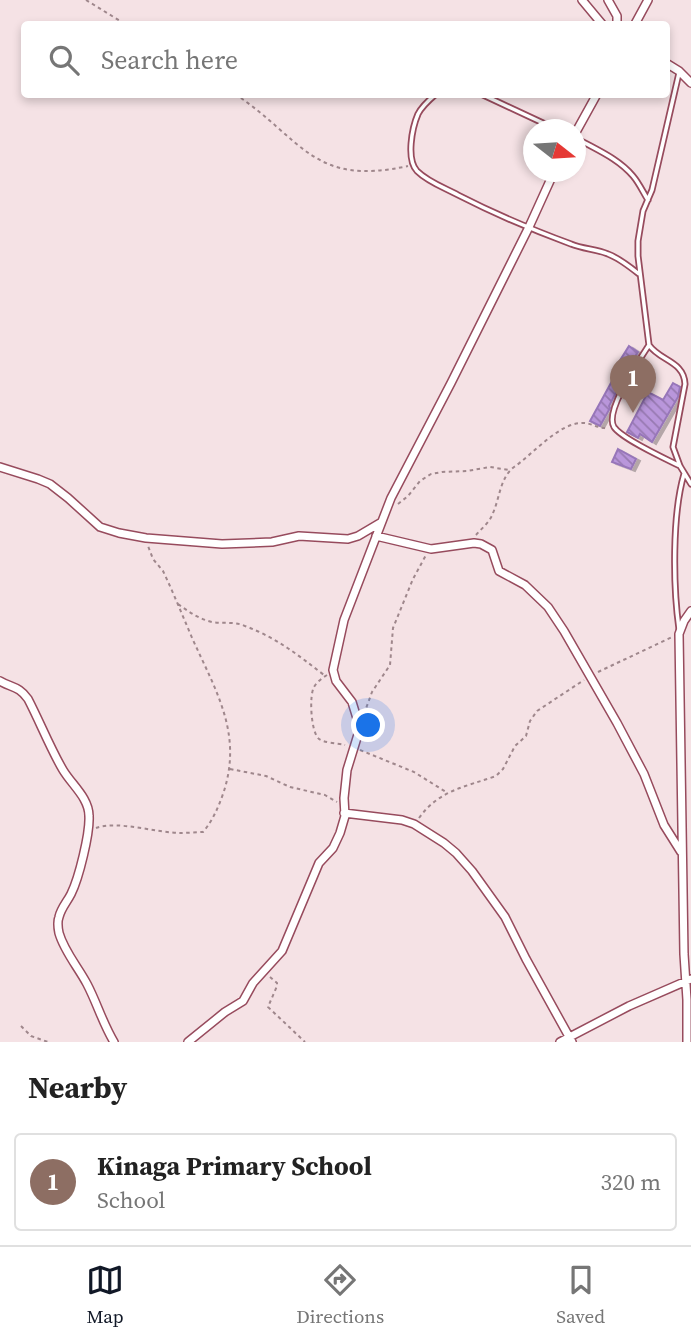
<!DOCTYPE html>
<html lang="en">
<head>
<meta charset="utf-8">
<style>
  body { margin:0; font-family:"Source Serif 4",serif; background:#f2f2f2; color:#222 }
  .compass { position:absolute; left:523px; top:119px; width:63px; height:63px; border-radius:50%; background:#fff; box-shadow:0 4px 10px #0003; rotate:107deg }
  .you { position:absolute; left:369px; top:726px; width:24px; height:24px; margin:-18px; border:5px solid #fff; border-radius:50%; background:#1a73e8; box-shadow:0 0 0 10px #1a73e833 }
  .badge { display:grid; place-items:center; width:46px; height:46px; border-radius:50%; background:#111827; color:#fff; font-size:23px; font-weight:700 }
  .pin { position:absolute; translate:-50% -58px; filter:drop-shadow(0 2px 4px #0008) }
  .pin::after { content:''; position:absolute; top:37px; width:24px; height:21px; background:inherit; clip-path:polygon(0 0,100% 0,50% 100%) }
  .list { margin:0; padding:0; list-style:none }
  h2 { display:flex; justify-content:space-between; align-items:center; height:91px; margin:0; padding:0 28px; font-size:30px }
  h2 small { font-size:23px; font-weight:400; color:#767676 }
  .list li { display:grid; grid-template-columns:46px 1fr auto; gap:21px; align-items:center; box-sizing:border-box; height:98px; margin:0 14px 14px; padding:0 14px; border:2px solid #e0e0e0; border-radius:7px }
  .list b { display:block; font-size:26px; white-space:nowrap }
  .list p { margin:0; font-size:23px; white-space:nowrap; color:#767676 }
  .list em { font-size:23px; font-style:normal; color:#767676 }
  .icon { flex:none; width:38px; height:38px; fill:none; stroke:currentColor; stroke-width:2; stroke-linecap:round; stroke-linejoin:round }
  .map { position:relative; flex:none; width:691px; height:1042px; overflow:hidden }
  .search { position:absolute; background:#fff; box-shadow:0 4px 10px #0003; left:21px; right:21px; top:21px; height:77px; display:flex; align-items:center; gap:18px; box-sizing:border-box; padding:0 24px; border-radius:7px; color:#767676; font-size:26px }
  .sheet { height:203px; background:#fff }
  nav { display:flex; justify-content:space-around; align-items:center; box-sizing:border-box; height:98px; border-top:2px solid #e0e0e0; background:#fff; font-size:19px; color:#767676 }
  nav a { display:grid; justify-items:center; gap:4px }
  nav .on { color:#111827 }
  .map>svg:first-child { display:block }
  .building { fill:url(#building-back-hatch); stroke:#9776b9; stroke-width:2; filter:url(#shadow) }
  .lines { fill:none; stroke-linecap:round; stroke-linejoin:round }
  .lane-casing { stroke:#974b5d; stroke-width:7 }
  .street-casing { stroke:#974b5d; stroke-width:10 }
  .path { stroke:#9f878c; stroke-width:2; stroke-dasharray:3.5 3.5; stroke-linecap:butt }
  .lane { stroke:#fff; stroke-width:3.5 }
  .street { stroke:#fff; stroke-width:7 }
</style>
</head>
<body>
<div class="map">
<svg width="691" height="1042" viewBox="0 0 691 1042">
  <defs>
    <pattern id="building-back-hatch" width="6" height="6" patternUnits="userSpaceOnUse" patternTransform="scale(1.75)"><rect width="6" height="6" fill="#b996db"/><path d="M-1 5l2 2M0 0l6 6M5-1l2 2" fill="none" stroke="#9779b1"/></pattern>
    <filter id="shadow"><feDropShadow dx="4" dy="2" stdDeviation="0" flood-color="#0004"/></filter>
  </defs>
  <rect width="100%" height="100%" fill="#f5e2e5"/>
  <path class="building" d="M629,346L638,352L622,378L623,379L609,406L610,408L600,426L590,421L617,372L614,370Z
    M673,383L680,387L678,397L652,442L640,434L638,438L627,432L648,392L663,400Z
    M618,449L636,459L631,469L612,462Z"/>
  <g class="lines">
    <defs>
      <path id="lane" d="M679,73L652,190L643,211L638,241V256L649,345C660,361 684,361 685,384L673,447L680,466L691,484
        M436,94C429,100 422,106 418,114C412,128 406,159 417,171C428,182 445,188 458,195C495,214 533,230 571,244C583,249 596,249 608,254C619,258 629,266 639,274
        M481,94L558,130
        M576,138C595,149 618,158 633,176C639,183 643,192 648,200
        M649,345C640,359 604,411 614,427C622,439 666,459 680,466
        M679,629C673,586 672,515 684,474"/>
      <path id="street" d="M582,0L602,24
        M608,0L617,16V24
        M635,24L648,0
        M666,63L679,71L691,83
        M576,132L597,94
        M0,467L38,479L50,484L68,498L100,527L119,533L146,538L222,544L272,542L299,536L348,539L358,536L380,523
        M376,536L431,549L474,543L481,544L492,550L499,571L525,585L548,607L564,631L617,723L644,774L664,825L681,852
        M0,681C12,688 19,686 28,699C40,722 50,748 63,770C72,785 89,798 89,816C90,833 79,878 71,894C67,902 61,908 59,917C57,922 58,928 59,933C64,951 78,967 87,984C97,1003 103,1024 114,1042
        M344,813L402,820L414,824L444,843L456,853L472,871L505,917L526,959L572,1042
        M188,1042L225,1012L243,1001L253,983L282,951L319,863L333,848L340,833L345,816L344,798L347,770L360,728L352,702L336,681L333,670L344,620L391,498L451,383L529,227L554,172
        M560,1042L629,1006L691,979
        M687,1042V1000L684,954L679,634L684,621L691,611"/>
    </defs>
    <use href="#lane" class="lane-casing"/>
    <use href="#street" class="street-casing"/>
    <path class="path" d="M86,0L125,24
      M235,94C303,139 312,187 408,166
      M398,504L408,496L420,481L431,474L442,472L467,471L490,467L509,470
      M476,535C482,528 490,522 493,513C500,497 500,478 514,467C533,454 558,424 581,423C591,422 597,429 608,428
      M178,604C189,612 199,619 212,622C223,624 234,621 245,626C277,638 298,655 324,675
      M598,672L672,637
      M327,675C322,678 317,682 314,687C309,696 311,730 318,738C322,743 338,743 345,745
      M364,714L372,692L390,665L393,628L413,579L426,555
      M360,750L414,772L446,792
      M230,769L266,776L290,787L325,795L337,802
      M419,818C439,790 465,787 496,776L503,769L515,746L526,736L530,721L537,711L584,680
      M96,828C117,820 157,833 181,833C188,833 196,832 203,832C213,820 218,808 223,794C243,735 217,693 193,640C183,617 174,594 163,571L153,559L148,546
      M270,977L277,983V986L268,1007L305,1042
      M21,1026L31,1036L48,1042"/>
    <use href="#lane" class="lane"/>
    <use href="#street" class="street"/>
  </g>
</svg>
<svg class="compass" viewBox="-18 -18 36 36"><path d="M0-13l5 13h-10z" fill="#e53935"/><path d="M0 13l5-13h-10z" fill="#767676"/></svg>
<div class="you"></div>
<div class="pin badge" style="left:633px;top:413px;background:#8d6e63">1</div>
<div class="search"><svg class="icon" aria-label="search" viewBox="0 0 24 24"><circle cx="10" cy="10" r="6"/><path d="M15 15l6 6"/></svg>Search here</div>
</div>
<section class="sheet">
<h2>Nearby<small></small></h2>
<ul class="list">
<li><span class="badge" style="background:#8d6e63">1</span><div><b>Kinaga Primary School</b><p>School</p></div><em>320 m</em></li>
</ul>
</section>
<nav>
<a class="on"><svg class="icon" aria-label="map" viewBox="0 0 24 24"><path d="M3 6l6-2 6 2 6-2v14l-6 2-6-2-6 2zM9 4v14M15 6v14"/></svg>Map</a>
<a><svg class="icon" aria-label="directions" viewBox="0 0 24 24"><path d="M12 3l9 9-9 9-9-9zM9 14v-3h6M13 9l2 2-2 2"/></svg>Directions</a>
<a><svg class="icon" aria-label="saved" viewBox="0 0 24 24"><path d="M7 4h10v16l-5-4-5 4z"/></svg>Saved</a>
</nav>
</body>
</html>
